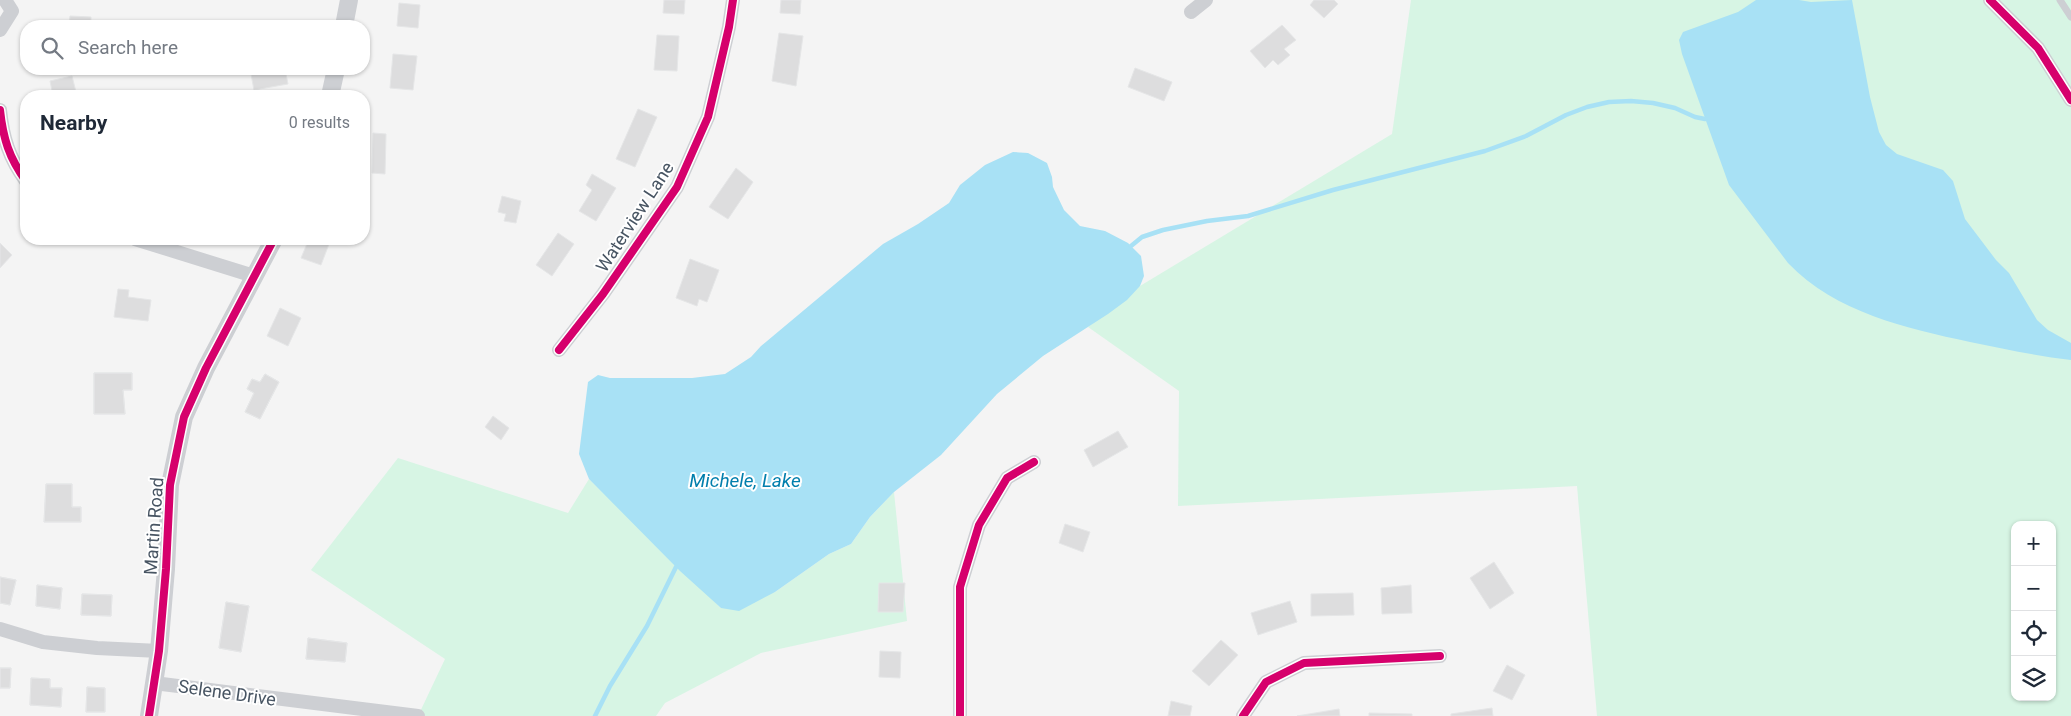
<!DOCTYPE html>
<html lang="en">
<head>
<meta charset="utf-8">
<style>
  body { margin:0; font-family:Roboto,sans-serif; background:#f6f6f7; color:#1f2937 }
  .controls { position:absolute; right:15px; bottom:15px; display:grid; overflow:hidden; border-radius:10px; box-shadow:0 1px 4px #0004 }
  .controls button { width:45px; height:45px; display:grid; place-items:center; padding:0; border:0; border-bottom:1px solid #e0e1e3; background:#fff; color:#1f2937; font:25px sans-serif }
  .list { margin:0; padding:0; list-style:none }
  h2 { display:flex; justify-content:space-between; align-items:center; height:65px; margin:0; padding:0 20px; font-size:21px }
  h2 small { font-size:16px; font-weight:400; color:#747a83 }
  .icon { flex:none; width:28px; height:28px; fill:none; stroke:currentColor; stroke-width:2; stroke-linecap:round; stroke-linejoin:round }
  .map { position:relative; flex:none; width:2071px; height:716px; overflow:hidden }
  .search { position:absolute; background:#fff; box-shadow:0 1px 4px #0004; left:20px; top:20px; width:350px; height:55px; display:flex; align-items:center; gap:12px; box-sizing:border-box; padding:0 18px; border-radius:20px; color:#747a83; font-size:19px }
  .panel { position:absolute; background:#fff; box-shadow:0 1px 4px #0004; left:20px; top:90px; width:350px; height:155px; border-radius:20px }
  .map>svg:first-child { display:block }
  .green { fill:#d7f5e4; fill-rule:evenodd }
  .water { fill:#a8e1f5 }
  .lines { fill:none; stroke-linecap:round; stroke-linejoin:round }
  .stream { stroke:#a8e1f5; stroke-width:4.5 }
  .building { fill:#ddddde; stroke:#e5e6e7 }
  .service { stroke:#cdcfd3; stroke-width:7 }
  .minor { stroke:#cdcfd3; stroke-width:14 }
  .tertiary { stroke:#cdcfd3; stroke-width:18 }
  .cycleway-casing { stroke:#fff; stroke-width:11 }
  .cycleway { stroke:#d6006c; stroke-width:8 }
  .labels { text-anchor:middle; stroke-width:4; stroke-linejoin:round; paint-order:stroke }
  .street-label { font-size:18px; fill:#485563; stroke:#fff }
  .water-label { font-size:19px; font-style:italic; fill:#027fad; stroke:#fff }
</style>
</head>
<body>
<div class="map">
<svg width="2071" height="716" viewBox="0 0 2071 716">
  <rect width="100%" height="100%" fill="#f4f4f4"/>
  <path class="green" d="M1411,0H2071V716H1597L1577,486L1178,506L1179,391L1088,327L1140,286L1392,134ZM2015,525H2052V697H2015Z
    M398,458L568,513L589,479L721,608L775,592L829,554L851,544L870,517L894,492L907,621L761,653L665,703L656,716H418L445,659L311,570Z"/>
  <path class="water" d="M1756,0H1799L1811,2L1852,0L1870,97L1879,132L1886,145L1897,154L1943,170L1953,181L1965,219L1996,260L2009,273L2037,320L2048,330L2071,343V360C2037,356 2004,349 1970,342C1906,328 1836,313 1788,263L1729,185L1682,54L1679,40L1683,32L1738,12Z
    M1013,152L1028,153L1047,163L1052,177L1053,187L1064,210L1080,226L1105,231L1128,243L1141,256L1144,276L1140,286L1127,300L1108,314L1043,356L997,394L941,455L894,492L870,517L851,544L829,554L775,592L739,611L721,608L680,571L589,479L579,454L588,382L598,375L610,378H692L725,374L751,357L761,346L883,244L918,224L949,203L960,185L985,165Z"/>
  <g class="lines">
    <path class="stream" d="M1131,246L1142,237L1163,230L1207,221L1248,216L1333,190L1485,151L1526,136L1566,115L1587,107L1609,102L1631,101L1653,103L1675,108L1695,117L1705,119
      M595,716L610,686L647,626L676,567"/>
  </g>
  <path class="building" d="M664,0H685L684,14L663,13Z
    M781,0H801L800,14L780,13Z
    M1314,0H1334L1338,4L1324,18L1310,5Z
    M399,3L420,5L418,28L397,26Z
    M70,16L91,17V26H69Z
    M1282,25L1296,40L1284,49L1290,55L1278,65L1273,60L1265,68L1250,51Z
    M779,33L803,36L796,86L772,81Z
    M657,35L679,36L677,71L654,70Z
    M393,54L417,56L413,90L390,88Z
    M1135,68L1172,82L1164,101L1128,87Z
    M250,69H285L288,84L254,90Z
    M72,76L77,96H53L50,81Z
    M638,109L657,117L635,167L616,159Z
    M373,133L386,134L385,174L372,173Z
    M736,168L753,182L728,219L709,207Z
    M592,174L616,188L596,221L579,211L592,190L586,185Z
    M502,196L521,201L516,223L504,221L506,214L498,212Z
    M558,233L574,244L552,276L536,265Z
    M309,239H331L321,265L301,258Z
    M0,243L12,255L0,268Z
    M690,259L719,270L707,302L699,299L697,306L676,298Z
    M118,289L129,290L128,297L151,300L148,321L114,317Z
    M280,308L301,318L288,346L267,336Z
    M94,373H132V390H123L125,414H94Z
    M94,373H132V390H123L125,414H94Z
    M265,374L279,382L260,419L245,412L254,393L247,389L252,379L260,382Z
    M265,374L279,382L260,419L245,412L254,393L247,389L252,379L260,382Z
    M493,416L509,428L501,440L485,427Z
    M1118,431L1128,447L1093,467L1084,450Z
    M46,484H72V507H81V522H44Z
    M46,484H72V507H81V522H44Z
    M1065,524L1090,532L1083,552L1059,543Z
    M1494,562L1514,593L1490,609L1470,578Z
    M0,577L16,580L10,605L0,603Z
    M0,577L16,580L10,605L0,603Z
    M879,583H905L903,612H878Z
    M37,585L62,588L60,609L36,606Z
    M37,585L62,588L60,609L36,606Z
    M1411,585L1412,613L1382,614L1381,588Z
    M1353,593L1354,615L1311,616V594Z
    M82,594L112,595L111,616L81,615Z
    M82,594L112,595L111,616L81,615Z
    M1290,601L1297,622L1258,635L1251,613Z
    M226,602L249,606L241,652L219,648Z
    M226,602L249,606L241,652L219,648Z
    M308,638L347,643L345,662L306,659Z
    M308,638L347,643L345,662L306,659Z
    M1221,640L1238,655L1209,686L1192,671Z
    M880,651L901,652L900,678L879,677Z
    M1507,665L1525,675L1512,700L1493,691Z
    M0,668H11L10,688H0Z
    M0,668H11L10,688H0Z
    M31,678L50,679V688H62L61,707L30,705Z
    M31,678L50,679V688H62L61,707L30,705Z
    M87,687L105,688V712H86Z
    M87,687L105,688V712H86Z
    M1171,701L1192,706L1190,716H1168Z
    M1492,708L1493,716H1451V714Z
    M1339,709L1340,716H1297Z
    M1369,713L1412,714V716H1369Z"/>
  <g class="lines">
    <path class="service" d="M2060,0L2071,17"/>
    <path class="minor" d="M1990,0L2038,48L2071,100
      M1191,12L1206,0
      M0,30L12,11L5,0
      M0,110C3,138 9,158 26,181
      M135,239L254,276
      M559,350L603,294L677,187L708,117L729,27L733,0
      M0,629L43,642L97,648L159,651
      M154,683L418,716
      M960,716V587L979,525L1007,478L1034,462
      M1243,716L1266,682L1304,663L1440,656"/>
    <path class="tertiary" d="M344,26L349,0
      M330,96L336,69
      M149,716L159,651L166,569L170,485L184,417L206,368L274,239"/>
    <defs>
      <path id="cycleway" d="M1990,0L2038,48L2071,100
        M0,110C3,138 9,158 26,181
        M559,350L603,294L677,187L708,117L729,27L733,0
        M149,716L159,651L166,569L170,485L184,417L206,368L274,239
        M960,716V587L979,525L1007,478L1034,462
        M1243,716L1266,682L1304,663L1440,656"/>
    </defs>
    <use href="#cycleway" class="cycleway-casing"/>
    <use href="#cycleway" class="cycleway"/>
  </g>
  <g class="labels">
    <g class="street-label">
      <text transform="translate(635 217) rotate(-57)" y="6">Waterview Lane</text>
      <text transform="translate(154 526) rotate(-86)" y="6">Martin Road</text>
      <text transform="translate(227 693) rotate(8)" y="6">Selene Drive</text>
    </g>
    <g class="water-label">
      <text x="745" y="487">Michele, Lake</text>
    </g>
  </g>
</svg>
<div class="controls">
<button>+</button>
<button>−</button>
<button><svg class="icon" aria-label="locate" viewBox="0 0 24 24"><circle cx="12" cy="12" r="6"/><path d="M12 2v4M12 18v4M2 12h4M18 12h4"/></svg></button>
<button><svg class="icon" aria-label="layers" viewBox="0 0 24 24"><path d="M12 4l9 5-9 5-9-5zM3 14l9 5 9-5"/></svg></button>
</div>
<div class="search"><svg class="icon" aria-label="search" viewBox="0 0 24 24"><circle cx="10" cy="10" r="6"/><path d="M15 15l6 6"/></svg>Search here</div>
<section class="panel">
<h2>Nearby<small>0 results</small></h2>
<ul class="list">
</ul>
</section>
</div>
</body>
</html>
